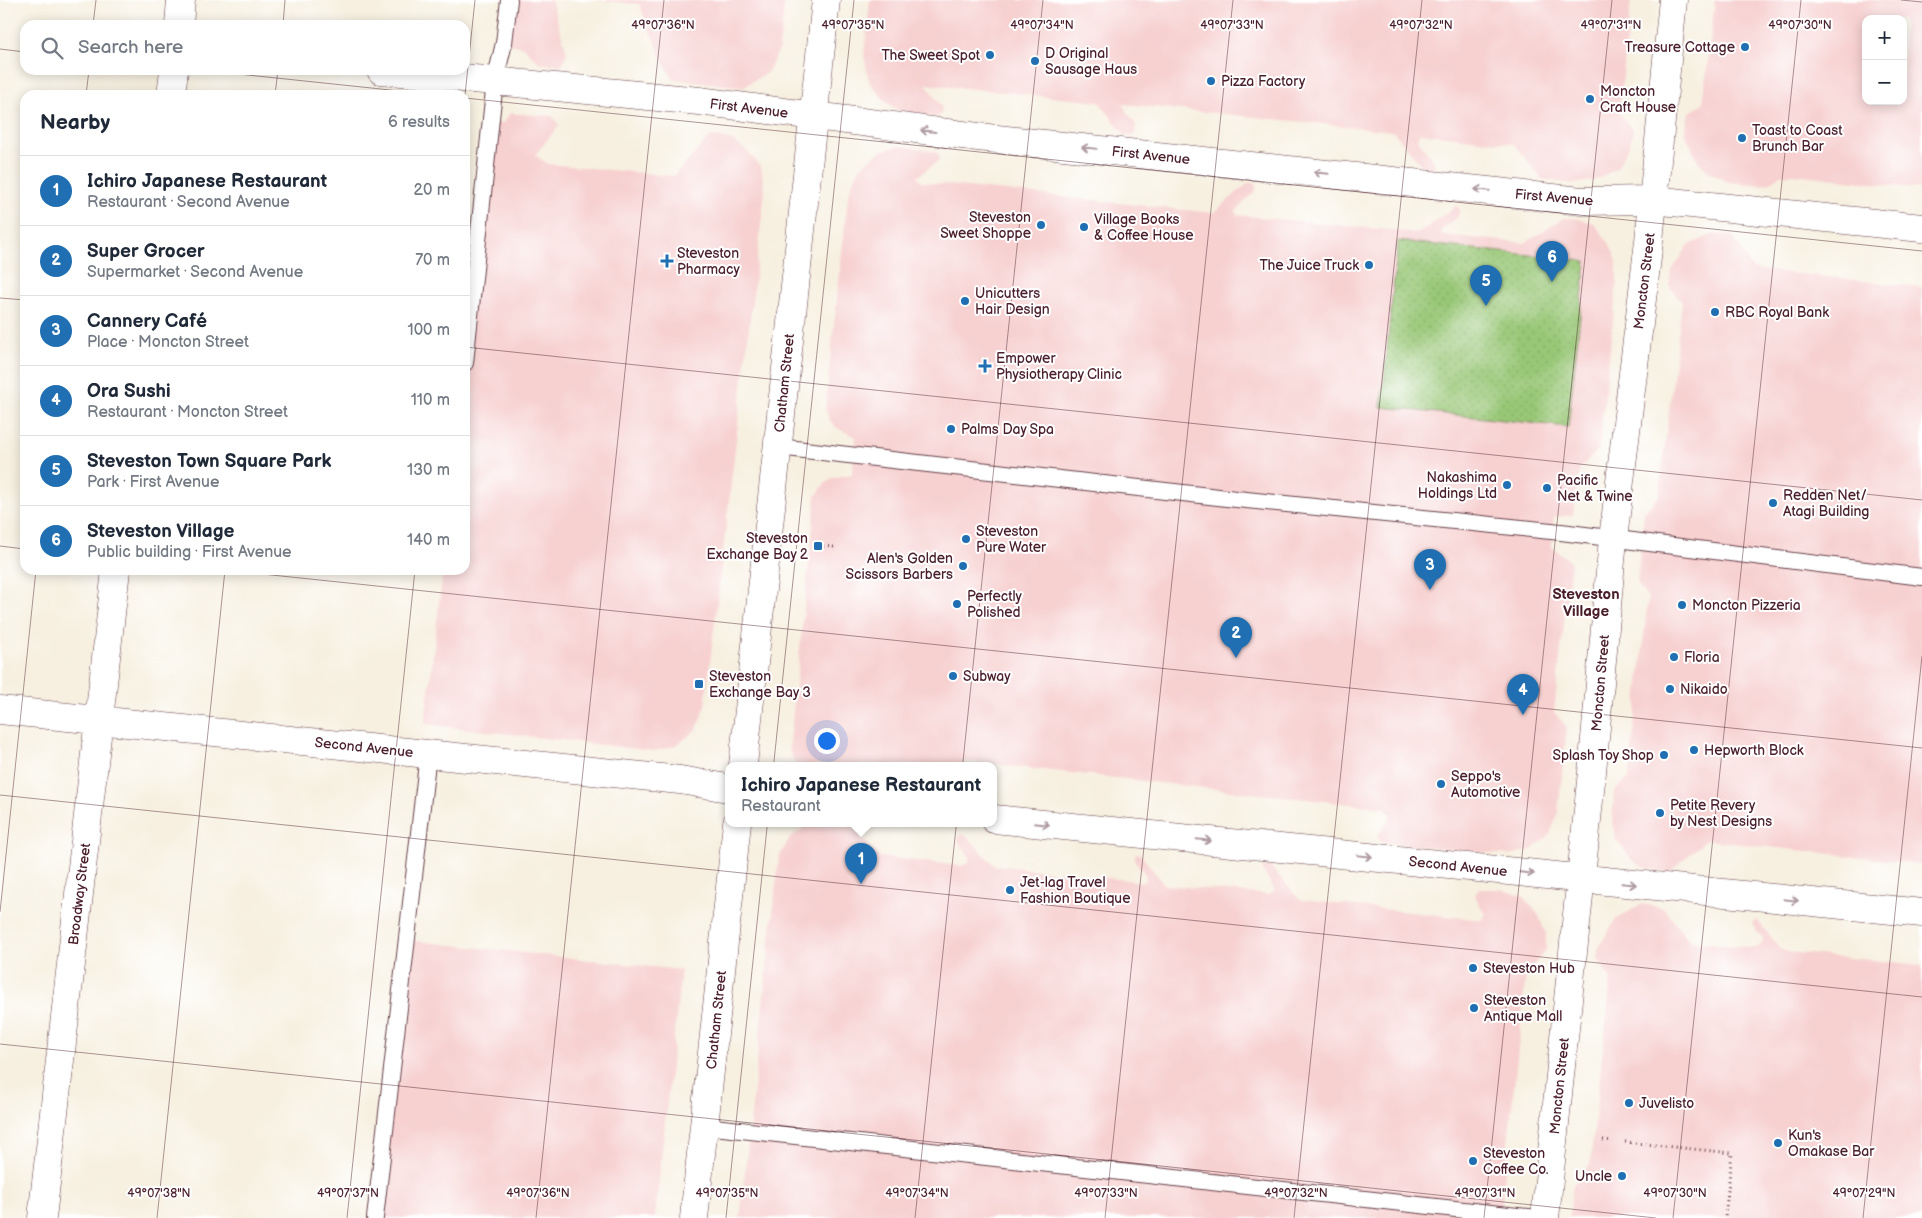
<!DOCTYPE html>
<html lang="en">
<head>
<meta charset="utf-8">
<style>
  body { margin:0; font-family:"Balsamiq Sans",sans-serif; background:#f6f6f7; color:#1f2937 }
  .controls { position:absolute; right:15px; top:15px; display:grid; overflow:hidden; border-radius:10px; box-shadow:0 2px 12px #0003 }
  .controls button { width:45px; height:45px; display:grid; place-items:center; padding:0; border:0; border-bottom:1px solid #e0e1e3; background:#fff; color:#1f2937; font:25px sans-serif }
  .you { position:absolute; left:826px; top:740px; width:18px; height:18px; margin:-12px; border:4px solid #fff; border-radius:50%; background:#1a73e8; box-shadow:0 0 0 8px #1a73e833 }
  .badge { display:grid; place-items:center; width:32px; height:32px; border-radius:50%; background:#1f6fb2; color:#fff; font-size:16px; font-weight:700 }
  .pin { position:absolute; translate:-50% -41px; filter:drop-shadow(0 1px 2px #0008) }
  .pin::after { content:''; position:absolute; top:26px; width:18px; height:15px; background:inherit; clip-path:polygon(0 0,100% 0,50% 100%) }
  .popup { position:absolute; left:725px; top:762px; width:272px; height:65px; box-sizing:border-box; display:grid; place-content:center; border-radius:10px; background:#fff; filter:drop-shadow(0 1px 4px #0005); font-size:16px; white-space:nowrap; color:#747a83 }
  .popup b { font-size:19px; color:#1f2937 }
  .popup::after { content:''; position:absolute; left:50%; top:100%; margin-left:-10px; border:10px solid transparent; border-top-color:#fff }
  .list { margin:0; padding:0; list-style:none }
  h2 { display:flex; justify-content:space-between; align-items:center; height:65px; margin:0; padding:0 20px; font-size:21px }
  h2 small { font-size:16px; font-weight:400; color:#747a83 }
  .list li { display:grid; grid-template-columns:32px 1fr auto; gap:15px; align-items:center; box-sizing:border-box; height:70px; padding:0 20px; border-top:1px solid #e0e1e3 }
  .list b { display:block; font-size:19px; white-space:nowrap }
  .list p { margin:0; font-size:16px; white-space:nowrap; color:#747a83 }
  .list em { font-size:16px; font-style:normal; color:#747a83 }
  .icon { flex:none; width:28px; height:28px; fill:none; stroke:currentColor; stroke-width:2; stroke-linecap:round; stroke-linejoin:round }
  .map { position:relative; flex:none; width:1922px; height:1218px; overflow:hidden }
  .search { position:absolute; background:#fff; box-shadow:0 2px 12px #0003; left:20px; top:20px; width:450px; height:55px; display:flex; align-items:center; gap:12px; box-sizing:border-box; padding:0 18px; border-radius:15px; color:#747a83; font-size:19px }
  .panel { position:absolute; background:#fff; box-shadow:0 2px 12px #0003; left:20px; top:90px; width:450px; height:485px; border-radius:15px }
  .map>svg:first-child { display:block }
  .built { fill:#f7d0d0; fill-rule:evenodd }
  .park { fill:url(#park-dots); stroke:#717350 }
  .lines { fill:none; stroke-linecap:round; stroke-linejoin:round }
  .service-casing { stroke:#643e46; stroke-width:18 }
  .minor-casing { stroke:#643e46; stroke-width:29 }
  .tertiary-casing { stroke:#643e46; stroke-width:29 }
  .path { stroke:#643e46; stroke-width:3; stroke-dasharray:1 4; stroke-linecap:butt }
  .service { stroke:#fff; stroke-width:16 }
  .minor { stroke:#fff; stroke-width:28 }
  .tertiary { stroke:#fff; stroke-width:28 }
  .oneway { stroke:#ae9aa0 }
  .ticks { fill:none; stroke:#4a1f2b; stroke-width:1; stroke-opacity:0.45 }
  .poi-dot { fill:#1f6fb2; stroke:#fff; stroke-width:2 }
  .labels { text-anchor:middle; stroke-width:4; stroke-linejoin:round; paint-order:stroke }
  .poi-label { font-size:14px; fill:#4a1f2b; stroke:#fff; text-anchor:start }
  .street-label { font-size:14px; fill:#4a1f2b; stroke:#fff }
  .neighbourhood-label { font-size:15px; font-weight:bold; fill:#4a1f2b; stroke:#fff }
  .ticks-label { font-size:12px; text-anchor:middle; fill:#4a1f2b; stroke:#fff; stroke-width:4; stroke-linejoin:round; paint-order:stroke }
</style>
</head>
<body>
<div class="map">
<svg width="1922" height="1218" viewBox="0 0 1922 1218">
  <defs>
    <pattern id="park-dots" width="8" height="8" patternUnits="userSpaceOnUse" patternTransform="scale(1.25)"><rect width="8" height="8" fill="#98c776"/><path d="M2 2h.1M6 6h.1" fill="none" stroke="#84aa66" stroke-width="1.8" stroke-linecap="round"/></pattern>
  </defs>
  <rect width="100%" height="100%" fill="#fff"/>
  <filter id="ink" filterUnits="userSpaceOnUse"><feTurbulence type="fractalNoise" baseFrequency=".02" numOctaves="2"/><feDisplacementMap in="SourceGraphic" scale="10" xChannelSelector="R" yChannelSelector="G"/><feConvolveMatrix kernelMatrix="1 2 1 2 8 2 1 2 1" color-interpolation-filters="sRGB"/></filter>
  <filter id="wash" filterUnits="userSpaceOnUse"><feTurbulence type="fractalNoise" baseFrequency=".0096" numOctaves="4" result="noise"/><feDisplacementMap in="SourceGraphic" scale="20" xChannelSelector="R" yChannelSelector="G"/><feGaussianBlur stdDeviation="1.12" result="paint"/><feColorMatrix in="noise" values="0 0 0 0 0 0 0 0 0 0 0 0 0 0 0 0 0 1.4 0 .05"/><feComposite in="paint" operator="in"/></filter>
  <g filter="url(#wash)">
    <rect width="100%" height="100%" fill="#f7f0e0"/>
    <path class="built" d="M509,0H551L567,53L562,65L541,64L523,47L504,43Z
      M596,0H785L779,49L768,72L743,87L674,79L664,64L639,4Z
      M870,0H1631L1619,113L1633,130L1630,144L1617,168L1596,180L1573,184L1542,179L1514,144L1420,133L1417,138L1435,164L1432,168L1423,167L1393,131L1122,104L1136,125V133L1131,137L1125,135L1099,102L926,84L942,107L941,114L937,117L905,114L887,103L869,82L864,55Z
      M1715,0H1922V189L1794,174L1781,175L1769,183L1760,185L1728,182L1708,171L1698,161L1685,133L1689,113L1703,103ZM1866,19H1903V101H1866Z
      M510,113L552,116L559,125L535,155L548,164L674,176L711,136L731,140L746,150L761,167L765,191L705,706L697,729L677,745L654,751L425,724L443,570H465V363L490,123H503Z
      M899,146L934,151L939,154V160L917,177L921,182L1213,213L1250,182L1255,184L1256,190L1236,211L1237,215L1419,233L1456,206L1460,209L1458,217L1441,230L1442,235L1525,243L1564,218H1575L1594,223L1609,243L1617,261V284L1599,449L1580,468L1573,515L1554,517L1552,532L1551,546L1571,562L1554,712L1567,727L1558,813L1549,836L1531,850L1509,855L1380,842L1377,836L1391,816L1385,808L965,761L962,765H796L789,750L816,496L823,486L832,478L852,474L856,437L837,428L830,421L825,408L848,197L852,183L861,166L881,151Z
      M1713,234L1733,236L1752,269L1922,287V864L1706,840L1668,873L1643,867L1633,861L1616,840L1612,823L1614,792L1629,778L1648,598L1637,583L1644,513L1659,496L1682,302L1669,285L1671,272L1688,246Z
      M810,823H850L875,853L881,857L962,866L969,862V856L958,841L960,834L966,835L994,865L1143,882L1146,880L1145,874L1134,860L1136,853L1140,854L1165,885L1269,895L1275,890L1262,870L1264,866H1270L1300,900L1482,920L1486,914L1479,904L1475,895L1479,889H1501L1524,897L1538,914L1546,934V950L1526,974L1500,1218H740L779,857L790,838Z
      M1642,904L1664,908L1689,941L1757,948L1762,943L1763,938L1753,926L1752,922L1757,920L1781,949L1787,952L1922,965V1218H1569L1573,1185L1590,1164L1611,979L1597,958L1598,949L1616,919Z
      M406,940L681,970L655,1218H375Z"/>
    <path class="park" d="M1398,241L1586,261L1568,427L1381,407Z"/>
  </g>
  <g filter="url(#ink)">
    <g class="lines">
      <defs>
        <path id="service" d="M465,363L495,81L504,43L509,0
          M778,447L1227,498L1561,532L1922,577
          M705,1126L1537,1218
          M375,1218L428,754"/>
        <path id="minor" d="M179,25L181,0
          M381,70L699,101L978,137L1582,201L1653,200L1922,228
          M171,95L174,70
          M0,710L680,780L728,788
          M994,819L1922,913
          M42,1218L116,570
          M1545,1218L1592,772L1613,539L1649,241L1673,0"/>
        <path id="tertiary" d="M743,765L826,0
          M694,1218L737,823"/>
      </defs>
      <use href="#service" class="service-casing"/>
      <use href="#minor" class="minor-casing"/>
      <use href="#tertiary" class="tertiary-casing"/>
      <path class="path" d="M818,546L835,547
        M1603,1140L1613,1141
        M1625,1142L1732,1153L1725,1218"/>
      <use href="#service" class="service"/>
      <use href="#minor" class="minor"/>
      <use href="#tertiary" class="tertiary"/>
    </g>
    <defs><path id="oneway-shaft" d="M-6 0H5M1.5-3L5.5 0L1.5 3" fill="none" stroke-width="1.6" stroke-linecap="round" stroke-linejoin="round" transform="scale(1.25)"/></defs>
    <g class="oneway">
      <use href="#oneway-shaft" transform="translate(928 131) rotate(-173)"/>
      <use href="#oneway-shaft" transform="translate(1089 148) rotate(-174)"/>
      <use href="#oneway-shaft" transform="translate(1321 173) rotate(-174)"/>
      <use href="#oneway-shaft" transform="translate(1482 190) rotate(-174)"/>
      <use href="#oneway-shaft" transform="translate(1042 824) rotate(6)"/>
      <use href="#oneway-shaft" transform="translate(1204 840) rotate(6)"/>
      <use href="#oneway-shaft" transform="translate(1365 856) rotate(6)"/>
      <use href="#oneway-shaft" transform="translate(1527 873) rotate(6)"/>
      <use href="#oneway-shaft" transform="translate(1629 884) rotate(5)"/>
      <use href="#oneway-shaft" transform="translate(1791 900) rotate(6)"/>
    </g>
  </g>
  <path class="ticks" d="M1901,0L1922,2M93,25L96,0M283,25L285,0M0,49L25,52M200,70L438,95M86,95L89,70M275,95L278,70M465,95L475,0M465,98L1922,251M0,298L25,300M465,347L1922,500M0,546L25,549M224,570L1922,748M0,795L1922,997M0,912L36,570M0,1044L1656,1218M157,1218L225,570M347,1218L415,570M536,1218L664,0M726,1218L854,0M915,1218L1043,0M1105,1218L1233,0M1294,1218L1422,0M1484,1218L1612,0M1673,1218L1801,0M1863,1218L1922,656"/>
  <g class="poi-dot">
    <circle cx="1745" cy="47" r="5"/>
    <circle cx="990" cy="55" r="5"/>
    <circle cx="1035" cy="61" r="5"/>
    <circle cx="1211" cy="81" r="5"/>
    <circle cx="1590" cy="99" r="5"/>
    <circle cx="1742" cy="138" r="5"/>
    <circle cx="1041" cy="225" r="5"/>
    <circle cx="1084" cy="227" r="5"/>
    <path d="M664.5 253.5h5v5h5v5h-5v5h-5v-5h-5v-5h5z"/>
    <circle cx="1369" cy="265" r="5"/>
    <circle cx="965" cy="301" r="5"/>
    <circle cx="1715" cy="312" r="5"/>
    <path d="M982.5 358.5h5v5h5v5h-5v5h-5v-5h-5v-5h5z"/>
    <circle cx="951" cy="429" r="5"/>
    <circle cx="1507" cy="485" r="5"/>
    <circle cx="1547" cy="488" r="5"/>
    <circle cx="1773" cy="503" r="5"/>
    <circle cx="966" cy="539" r="5"/>
    <rect x="813" y="541" width="10" height="10" rx="2.5"/>
    <circle cx="963" cy="566" r="5"/>
    <circle cx="957" cy="604" r="5"/>
    <circle cx="1682" cy="605" r="5"/>
    <circle cx="1674" cy="657" r="5"/>
    <circle cx="953" cy="676" r="5"/>
    <rect x="694" y="679" width="10" height="10" rx="2.5"/>
    <circle cx="1670" cy="689" r="5"/>
    <circle cx="1694" cy="750" r="5"/>
    <circle cx="1664" cy="755" r="5"/>
    <circle cx="1441" cy="784" r="5"/>
    <circle cx="1660" cy="813" r="5"/>
    <circle cx="1010" cy="890" r="5"/>
    <circle cx="1473" cy="968" r="5"/>
    <circle cx="1474" cy="1008" r="5"/>
    <circle cx="1629" cy="1103" r="5"/>
    <circle cx="1778" cy="1143" r="5"/>
    <circle cx="1473" cy="1161" r="5"/>
    <circle cx="1622" cy="1176" r="5"/>
  </g>
  <g class="labels">
    <g class="poi-label">
      <text x="1735" y="52" text-anchor="end">Treasure Cottage</text>
      <text x="1045" y="58">D Original<tspan x="1045" dy="16">Sausage Haus</tspan></text>
      <text x="980" y="60" text-anchor="end">The Sweet Spot</text>
      <text x="1221" y="86">Pizza Factory</text>
      <text x="1600" y="96">Moncton<tspan x="1600" dy="16">Craft House</tspan></text>
      <text x="1752" y="135">Toast to Coast<tspan x="1752" dy="16">Brunch Bar</tspan></text>
      <text x="1031" y="222" text-anchor="end">Steveston<tspan x="1031" dy="16">Sweet Shoppe</tspan></text>
      <text x="1094" y="224">Village Books<tspan x="1094" dy="16">&amp; Coffee House</tspan></text>
      <text x="677" y="258">Steveston<tspan x="677" dy="16">Pharmacy</tspan></text>
      <text x="1359" y="270" text-anchor="end">The Juice Truck</text>
      <text x="975" y="298">Unicutters<tspan x="975" dy="16">Hair Design</tspan></text>
      <text x="1725" y="317">RBC Royal Bank</text>
      <text x="996" y="363">Empower<tspan x="996" dy="16">Physiotherapy Clinic</tspan></text>
      <text x="961" y="434">Palms Day Spa</text>
      <text x="1497" y="482" text-anchor="end">Nakashima<tspan x="1497" dy="16">Holdings Ltd</tspan></text>
      <text x="1557" y="485">Pacific<tspan x="1557" dy="16">Net &amp; Twine</tspan></text>
      <text x="1783" y="500">Redden Net/<tspan x="1783" dy="16">Atagi Building</tspan></text>
      <text x="976" y="536">Steveston<tspan x="976" dy="16">Pure Water</tspan></text>
      <text x="808" y="543" text-anchor="end">Steveston<tspan x="808" dy="16">Exchange Bay 2</tspan></text>
      <text x="953" y="563" text-anchor="end">Alen's Golden<tspan x="953" dy="16">Scissors Barbers</tspan></text>
      <text x="967" y="601">Perfectly<tspan x="967" dy="16">Polished</tspan></text>
      <text x="1692" y="610">Moncton Pizzeria</text>
      <text x="1684" y="662">Floria</text>
      <text x="709" y="681">Steveston<tspan x="709" dy="16">Exchange Bay 3</tspan></text>
      <text x="963" y="681">Subway</text>
      <text x="1680" y="694">Nikaido</text>
      <text x="1704" y="755">Hepworth Block</text>
      <text x="1654" y="760" text-anchor="end">Splash Toy Shop</text>
      <text x="1451" y="781">Seppo's<tspan x="1451" dy="16">Automotive</tspan></text>
      <text x="1670" y="810">Petite Revery<tspan x="1670" dy="16">by Nest Designs</tspan></text>
      <text x="1020" y="887">Jet-lag Travel<tspan x="1020" dy="16">Fashion Boutique</tspan></text>
      <text x="1483" y="973">Steveston Hub</text>
      <text x="1484" y="1005">Steveston<tspan x="1484" dy="16">Antique Mall</tspan></text>
      <text x="1639" y="1108">Juvelisto</text>
      <text x="1788" y="1140">Kun's<tspan x="1788" dy="16">Omakase Bar</tspan></text>
      <text x="1483" y="1158">Steveston<tspan x="1483" dy="16">Coffee Co.</tspan></text>
      <text x="1612" y="1181" text-anchor="end">Uncle</text>
    </g>
    <g class="street-label">
      <text transform="translate(749 108) rotate(7)" y="5">First Avenue</text>
      <text transform="translate(1151 155) rotate(6)" y="5">First Avenue</text>
      <text transform="translate(1554 197) rotate(5)" y="5">First Avenue</text>
      <text transform="translate(1644 281) rotate(-83)" y="5">Moncton Street</text>
      <text transform="translate(784 383) rotate(-84)" y="5">Chatham Street</text>
      <text transform="translate(1600 683) rotate(-85)" y="5">Moncton Street</text>
      <text transform="translate(364 747) rotate(6)" y="5">Second Avenue</text>
      <text transform="translate(1458 866) rotate(6)" y="5">Second Avenue</text>
      <text transform="translate(79 894) rotate(-83)" y="5">Broadway Street</text>
      <text transform="translate(716 1020) rotate(-84)" y="5">Chatham Street</text>
      <text transform="translate(1559 1086) rotate(-84)" y="5">Moncton Street</text>
    </g>
    <g class="neighbourhood-label">
      <text x="1586" y="599">Steveston<tspan x="1586" dy="17">Village</tspan></text>
    </g>
  </g>
  <g class="ticks-label">
    <text x="663" y="29">49°07'36"N</text>
    <text x="853" y="29">49°07'35"N</text>
    <text x="1042" y="29">49°07'34"N</text>
    <text x="1232" y="29">49°07'33"N</text>
    <text x="1421" y="29">49°07'32"N</text>
    <text x="1611" y="29">49°07'31"N</text>
    <text x="1800" y="29">49°07'30"N</text>
    <text x="159" y="1197">49°07'38"N</text>
    <text x="348" y="1197">49°07'37"N</text>
    <text x="538" y="1197">49°07'36"N</text>
    <text x="727" y="1197">49°07'35"N</text>
    <text x="917" y="1197">49°07'34"N</text>
    <text x="1106" y="1197">49°07'33"N</text>
    <text x="1296" y="1197">49°07'32"N</text>
    <text x="1485" y="1197">49°07'31"N</text>
    <text x="1675" y="1197">49°07'30"N</text>
    <text x="1864" y="1197">49°07'29"N</text>
  </g>
</svg>
<div class="controls">
<button>+</button>
<button>−</button>
</div>
<div class="you"></div>
<div class="pin badge" style="left:861px;top:884px">1</div>
<div class="popup"><b>Ichiro Japanese Restaurant</b>Restaurant</div>
<div class="pin badge" style="left:1236px;top:658px">2</div>
<div class="pin badge" style="left:1430px;top:590px">3</div>
<div class="pin badge" style="left:1523px;top:715px">4</div>
<div class="pin badge" style="left:1486px;top:306px">5</div>
<div class="pin badge" style="left:1552px;top:282px">6</div>
<div class="search"><svg class="icon" aria-label="search" viewBox="0 0 24 24"><circle cx="10" cy="10" r="6"/><path d="M15 15l6 6"/></svg>Search here</div>
<section class="panel">
<h2>Nearby<small>6 results</small></h2>
<ul class="list">
<li><span class="badge">1</span><div><b>Ichiro Japanese Restaurant</b><p>Restaurant · Second Avenue</p></div><em>20 m</em></li>
<li><span class="badge">2</span><div><b>Super Grocer</b><p>Supermarket · Second Avenue</p></div><em>70 m</em></li>
<li><span class="badge">3</span><div><b>Cannery Café</b><p>Place · Moncton Street</p></div><em>100 m</em></li>
<li><span class="badge">4</span><div><b>Ora Sushi</b><p>Restaurant · Moncton Street</p></div><em>110 m</em></li>
<li><span class="badge">5</span><div><b>Steveston Town Square Park</b><p>Park · First Avenue</p></div><em>130 m</em></li>
<li><span class="badge">6</span><div><b>Steveston Village</b><p>Public building · First Avenue</p></div><em>140 m</em></li>
</ul>
</section>
</div>
</body>
</html>
